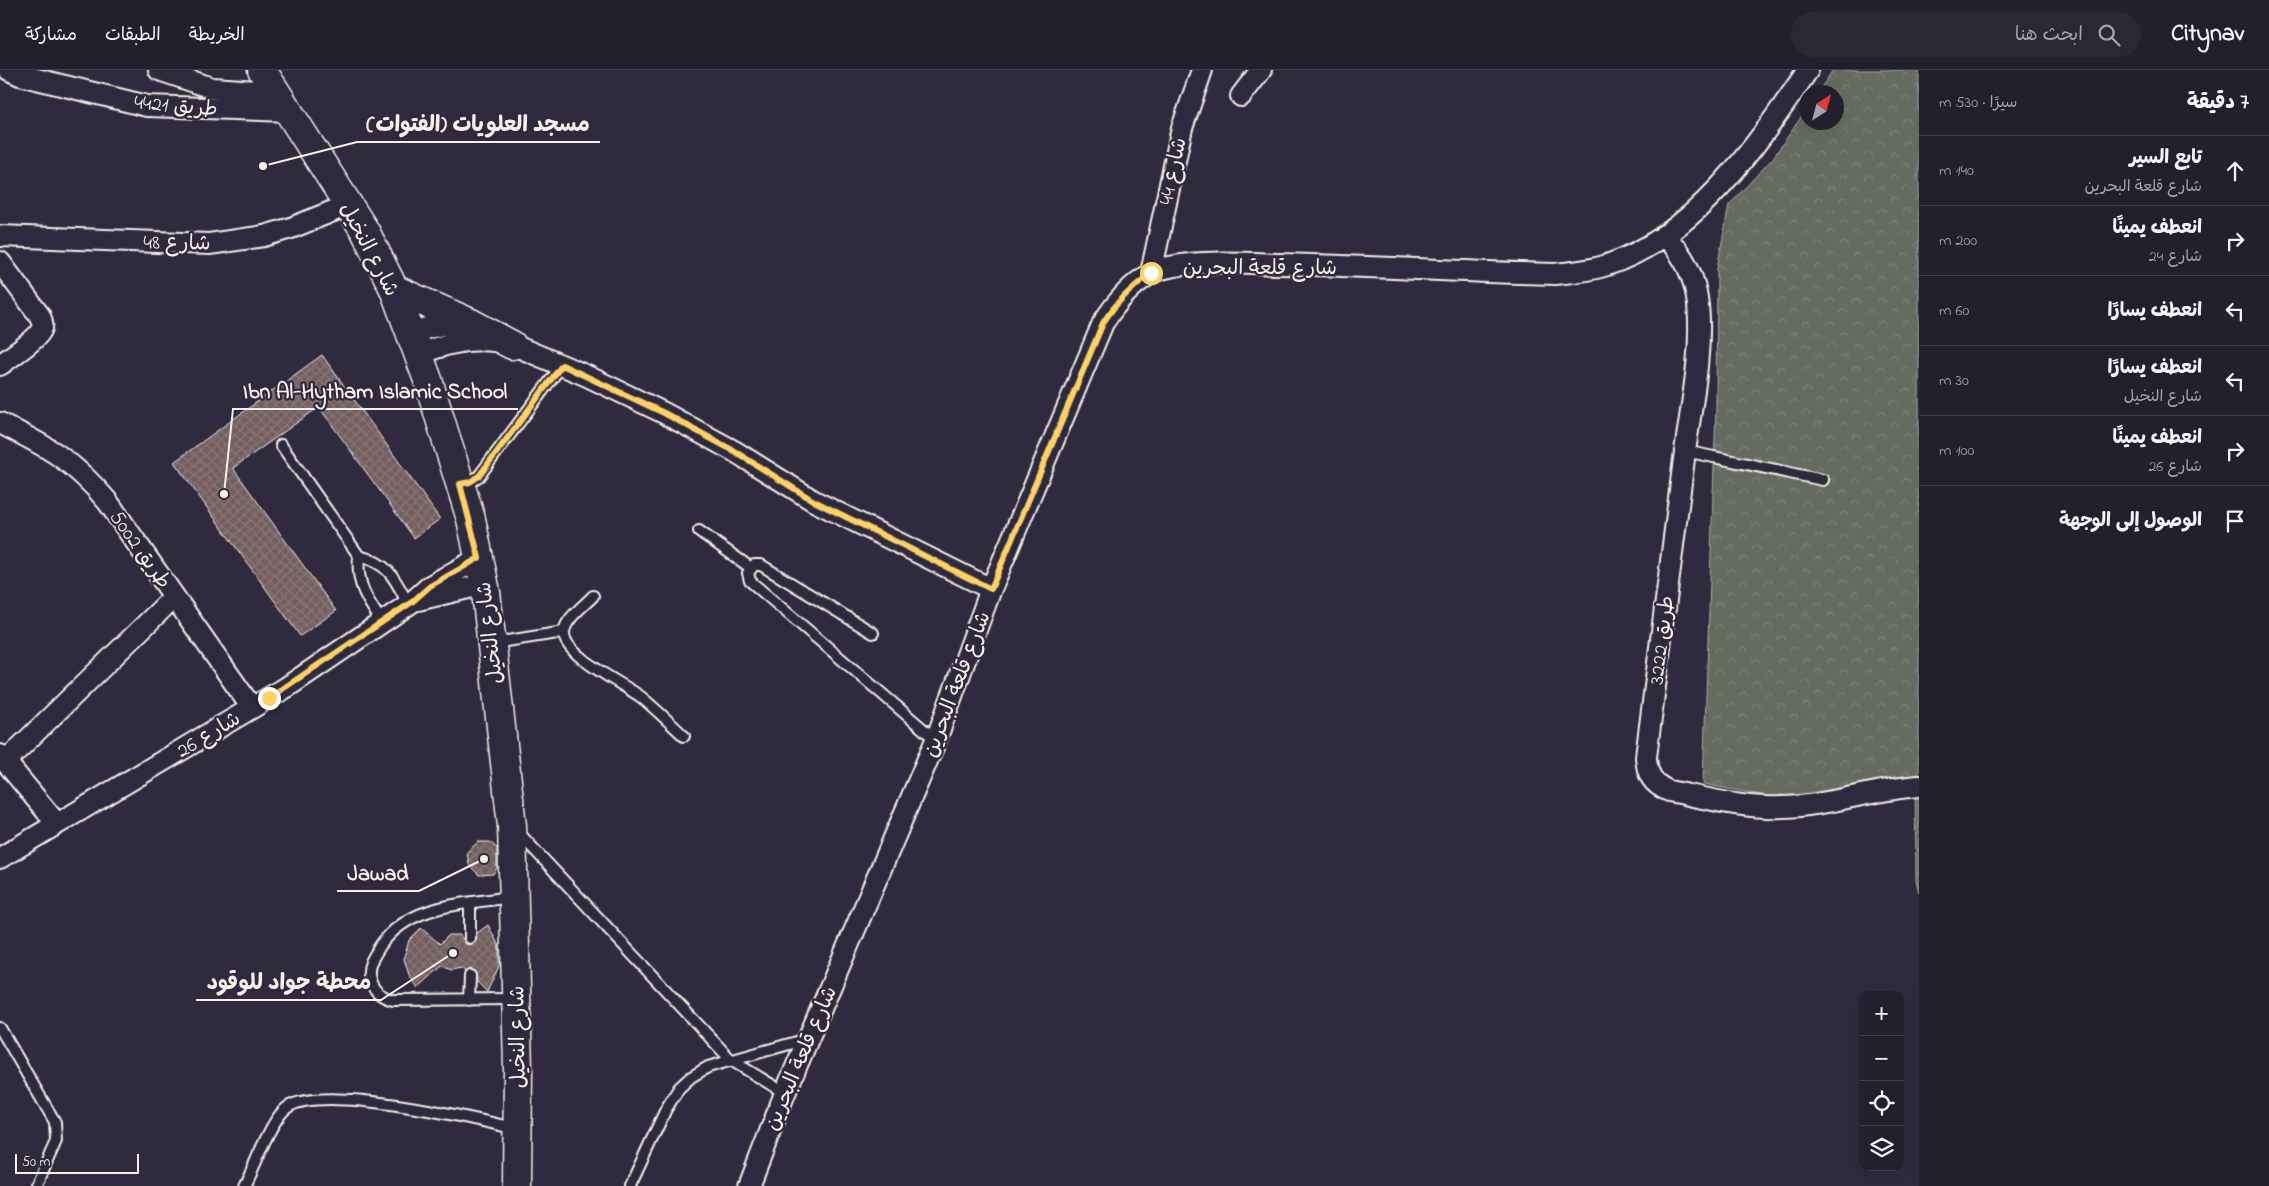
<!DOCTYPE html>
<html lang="ar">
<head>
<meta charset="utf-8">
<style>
  body { margin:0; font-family:"Indie Flower","Playpen Sans Arabic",sans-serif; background:#2b2836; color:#f1f3f6; direction:rtl }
  .controls { position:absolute; right:15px; bottom:15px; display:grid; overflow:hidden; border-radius:10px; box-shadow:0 5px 20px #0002 }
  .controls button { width:45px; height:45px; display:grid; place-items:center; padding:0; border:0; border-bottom:1px solid #403e4a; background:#23202e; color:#f1f3f6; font:25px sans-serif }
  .compass { position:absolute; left:1799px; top:15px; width:45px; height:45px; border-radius:50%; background:#23202e; box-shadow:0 5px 20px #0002; rotate:36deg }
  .scale { position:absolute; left:15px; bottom:12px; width:124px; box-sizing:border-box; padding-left:5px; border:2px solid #f4f1e8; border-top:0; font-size:14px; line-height:18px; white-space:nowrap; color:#f4f1e8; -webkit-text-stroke:4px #2f2a3d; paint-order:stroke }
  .stop { position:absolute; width:15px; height:15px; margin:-11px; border:4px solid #ffd166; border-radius:50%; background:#fff }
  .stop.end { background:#ffd166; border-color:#fff; box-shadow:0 1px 5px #0008 }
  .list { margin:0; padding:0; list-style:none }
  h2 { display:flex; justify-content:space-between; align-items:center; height:65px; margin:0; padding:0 20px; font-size:21px }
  h2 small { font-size:16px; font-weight:400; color:#a3a3aa }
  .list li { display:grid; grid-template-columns:32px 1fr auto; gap:15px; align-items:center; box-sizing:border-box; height:70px; padding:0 20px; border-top:1px solid #403e4a }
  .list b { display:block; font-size:19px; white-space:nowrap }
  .list p { margin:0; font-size:16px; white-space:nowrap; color:#a3a3aa }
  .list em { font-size:16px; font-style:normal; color:#a3a3aa }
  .icon { flex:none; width:28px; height:28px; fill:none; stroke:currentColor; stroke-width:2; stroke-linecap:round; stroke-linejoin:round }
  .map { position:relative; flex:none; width:1919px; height:1116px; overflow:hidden; direction:ltr }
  header { display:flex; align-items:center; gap:30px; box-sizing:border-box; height:70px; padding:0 25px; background:#23202e; border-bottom:1px solid #403e4a }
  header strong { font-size:24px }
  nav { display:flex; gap:28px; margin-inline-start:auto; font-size:18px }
  .search { width:350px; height:45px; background:#2b2836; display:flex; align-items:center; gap:12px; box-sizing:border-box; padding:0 18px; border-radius:28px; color:#a3a3aa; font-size:19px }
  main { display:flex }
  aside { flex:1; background:#23202e }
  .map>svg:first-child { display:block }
  .forest { fill:url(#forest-crowns); stroke:#acaea4 }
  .building { fill:url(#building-cross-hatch); stroke:#f4f1e8 }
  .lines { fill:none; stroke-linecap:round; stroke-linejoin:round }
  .lane-casing { stroke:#f4f1e8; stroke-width:14 }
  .street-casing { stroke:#f4f1e8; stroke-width:24 }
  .secondary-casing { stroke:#f4f1e8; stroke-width:31 }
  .lane { stroke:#2f2a3d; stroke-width:10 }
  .street { stroke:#2f2a3d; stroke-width:20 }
  .secondary { stroke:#2f2a3d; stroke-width:28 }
  .route { stroke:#ffd166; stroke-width:6 }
  .labels { text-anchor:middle; stroke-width:4.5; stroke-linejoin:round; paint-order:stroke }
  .street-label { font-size:21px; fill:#f4f1e8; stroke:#2f2a3d }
  .leader { fill:none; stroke:#f4f1e8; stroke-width:2 }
  .callout-dot { fill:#f4f1e8; stroke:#2f2a3d; stroke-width:2 }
  .callout-label { font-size:22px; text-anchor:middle; font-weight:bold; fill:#f4f1e8; stroke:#2f2a3d; stroke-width:4.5; stroke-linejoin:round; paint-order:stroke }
</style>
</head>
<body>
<header>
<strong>Citynav</strong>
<div class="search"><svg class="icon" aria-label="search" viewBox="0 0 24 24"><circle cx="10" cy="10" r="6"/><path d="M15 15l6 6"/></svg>ابحث هنا</div>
<nav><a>الخريطة</a><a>الطبقات</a><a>مشاركة</a></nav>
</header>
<main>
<aside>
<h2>7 دقيقة<small>سيرًا · 530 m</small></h2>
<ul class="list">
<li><svg class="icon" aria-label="ahead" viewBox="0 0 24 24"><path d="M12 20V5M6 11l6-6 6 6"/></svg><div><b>تابع السير</b><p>شارع قلعة البحرين</p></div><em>140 m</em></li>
<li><svg class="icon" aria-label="right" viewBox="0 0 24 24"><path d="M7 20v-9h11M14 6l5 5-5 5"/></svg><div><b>انعطف يمينًا</b><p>شارع 24</p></div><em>200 m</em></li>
<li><svg class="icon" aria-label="left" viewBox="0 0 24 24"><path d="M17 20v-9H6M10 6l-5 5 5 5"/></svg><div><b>انعطف يسارًا</b></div><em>60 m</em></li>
<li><svg class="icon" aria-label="left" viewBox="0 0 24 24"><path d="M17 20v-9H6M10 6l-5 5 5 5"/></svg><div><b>انعطف يسارًا</b><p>شارع النخيل</p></div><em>30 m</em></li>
<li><svg class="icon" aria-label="right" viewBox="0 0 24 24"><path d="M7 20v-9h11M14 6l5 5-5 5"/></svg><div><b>انعطف يمينًا</b><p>شارع 26</p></div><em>100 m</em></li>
<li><svg class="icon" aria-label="arrive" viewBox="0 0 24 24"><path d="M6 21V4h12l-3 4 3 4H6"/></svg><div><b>الوصول إلى الوجهة</b></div></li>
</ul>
</aside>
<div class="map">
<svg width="1919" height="1116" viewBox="0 0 1919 1116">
  <defs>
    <pattern id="forest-crowns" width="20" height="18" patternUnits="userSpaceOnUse" patternTransform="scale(1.25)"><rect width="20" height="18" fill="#656c5f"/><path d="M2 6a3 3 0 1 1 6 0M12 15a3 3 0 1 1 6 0" fill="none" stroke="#7c8176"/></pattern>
    <pattern id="building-cross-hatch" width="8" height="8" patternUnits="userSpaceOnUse" patternTransform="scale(1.25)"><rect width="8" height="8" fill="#735e60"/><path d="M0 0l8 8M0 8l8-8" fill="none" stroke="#887677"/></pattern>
  </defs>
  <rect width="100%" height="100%" fill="#2f2a3d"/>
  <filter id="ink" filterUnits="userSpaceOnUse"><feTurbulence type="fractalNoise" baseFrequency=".02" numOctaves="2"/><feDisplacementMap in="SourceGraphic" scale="10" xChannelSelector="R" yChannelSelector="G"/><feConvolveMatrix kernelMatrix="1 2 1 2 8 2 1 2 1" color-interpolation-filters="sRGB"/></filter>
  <g filter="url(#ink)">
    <path class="forest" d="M1833,0H1919V822L1916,810L1915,708L1787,730L1703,714L1716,338L1717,198L1729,135L1773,88L1806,40V52H1836V22H1818Z"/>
    <path class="building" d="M322,285L440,449L414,468L319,337L233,398L336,541L300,566L174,392Z
      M478,772H490L497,778V798L493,804L479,805L469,795L467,782Z
      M488,855L499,876V896L487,922L477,912L476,903L471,899L465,902L462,898L451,900L442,896L418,918L409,905L404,889L409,870L421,858L440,874L449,865H460L466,874L470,875L476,871L477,863Z"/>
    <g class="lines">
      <defs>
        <path id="lane" d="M281,375L359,486C389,493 395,509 408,534
          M1685,381L1823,410
          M461,414L470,412L479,406L562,295
          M699,461L751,498
          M359,486C356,514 367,530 382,552
          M593,526C584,536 566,548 564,562C562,585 624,614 641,627C656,639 670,653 684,666
          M873,563L761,495H754L748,503L750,511L936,670
          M494,573L564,562
          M517,761L731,990L785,1023
          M512,827C465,834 410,833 380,876C375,885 368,893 369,904C370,918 380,927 393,930L514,929
          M470,868V833
          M469,930L470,906
          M0,958L55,1052L56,1071L36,1116
          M244,1116C255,1096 271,1048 288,1037C323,1014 473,1048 516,1059
          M630,1116L666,1039L679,1018L691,1007L708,997L807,969"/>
        <path id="street" d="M9,0L20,5L147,36L288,41
          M159,0L212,18L275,22
          M1241,26L1261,0
          M1664,165C1684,185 1695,206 1698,235C1703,284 1690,341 1684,389C1671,488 1658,587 1646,687C1647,704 1652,714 1669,721C1706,728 1744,739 1782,737C1829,736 1873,719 1919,716
          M0,166L209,174L264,166L291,158L348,135
          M0,192L40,246C42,250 43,253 42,258C39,269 10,287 0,295
          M1151,203L1182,58L1202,0
          M410,262L442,255L467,258
          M499,269L585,305L664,343L734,381L814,431L991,519
          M418,285C445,273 472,267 501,272
          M0,353C48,377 73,390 108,432L252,638
          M418,530L485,514
          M0,685L57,754
          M6,691L174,527
          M0,788L287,617L412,532L430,516L479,488
          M749,1116L785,1023L936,670L991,519L1103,253C1115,234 1131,215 1150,204C1177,188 1246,193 1278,194C1370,196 1463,202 1555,204C1572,202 1590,201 1607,195C1696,166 1758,73 1808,0"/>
        <path id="secondary" d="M262,0L365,161L394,219L428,310L471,449L486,522L512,756L518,1000L517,1116
          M394,219L471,253L512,275"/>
      </defs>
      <use href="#lane" class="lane-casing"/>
      <use href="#street" class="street-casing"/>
      <use href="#secondary" class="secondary-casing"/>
      <use href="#lane" class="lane"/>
      <use href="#street" class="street"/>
      <use href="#secondary" class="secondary"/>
    </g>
  </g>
  <g class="lines" filter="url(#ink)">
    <path class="route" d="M269,628L412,532L430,516L479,488L460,414L470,412L479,406L562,295L664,343L734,381L814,431L991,519L1103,253C1116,232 1132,218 1151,203"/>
  </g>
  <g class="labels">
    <g class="street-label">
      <text transform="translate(176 35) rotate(5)" y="7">طريق 4421</text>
      <text transform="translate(1172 101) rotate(-78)" y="7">شارع 44</text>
      <text transform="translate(177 172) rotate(1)" y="7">شارع 48</text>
      <text transform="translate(370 179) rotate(62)" y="7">شارع النخيل</text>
      <text x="1260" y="204">شارع قلعة البحرين</text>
      <text transform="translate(141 479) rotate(55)" y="7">طريق 5002</text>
      <text transform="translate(489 563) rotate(-97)" y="7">شارع النخيل</text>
      <text transform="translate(1661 570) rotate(-83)" y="7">طريق 3222</text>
      <text transform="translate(956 614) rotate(-69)" y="7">شارع قلعة البحرين</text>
      <text transform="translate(208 664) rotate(-31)" y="7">شارع 26</text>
      <text transform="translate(517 967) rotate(-91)" y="7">شارع النخيل</text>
      <text transform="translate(800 988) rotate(-67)" y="7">شارع قلعة البحرين</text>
    </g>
  </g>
  <path class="leader" d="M263 96L357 72H600M224 424L233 339H518M484 789L419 821H337M453 883L381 930H196"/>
  <g class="callout-dot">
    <circle cx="263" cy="96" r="5"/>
    <circle cx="224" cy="424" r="5"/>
    <circle cx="484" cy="789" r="5"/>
    <circle cx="453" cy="883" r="5"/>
  </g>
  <g class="callout-label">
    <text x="478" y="61">مسجد العلويات (الفتوات)</text>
    <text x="375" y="328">Ibn Al-Hytham Islamic School</text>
    <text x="378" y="810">Jawad</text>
    <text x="289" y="919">محطة جواد للوقود</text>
  </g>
</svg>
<div class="controls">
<button>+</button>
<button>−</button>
<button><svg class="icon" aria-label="locate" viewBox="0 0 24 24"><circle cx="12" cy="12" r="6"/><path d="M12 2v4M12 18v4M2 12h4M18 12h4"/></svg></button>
<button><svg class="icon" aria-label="layers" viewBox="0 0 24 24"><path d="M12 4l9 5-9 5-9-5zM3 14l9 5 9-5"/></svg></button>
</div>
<svg class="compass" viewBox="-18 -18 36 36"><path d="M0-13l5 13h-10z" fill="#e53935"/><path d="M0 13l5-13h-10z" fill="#a3a3aa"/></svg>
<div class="scale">50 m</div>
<div class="stop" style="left:1151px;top:203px"></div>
<div class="stop end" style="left:269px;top:628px"></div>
</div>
</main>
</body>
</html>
